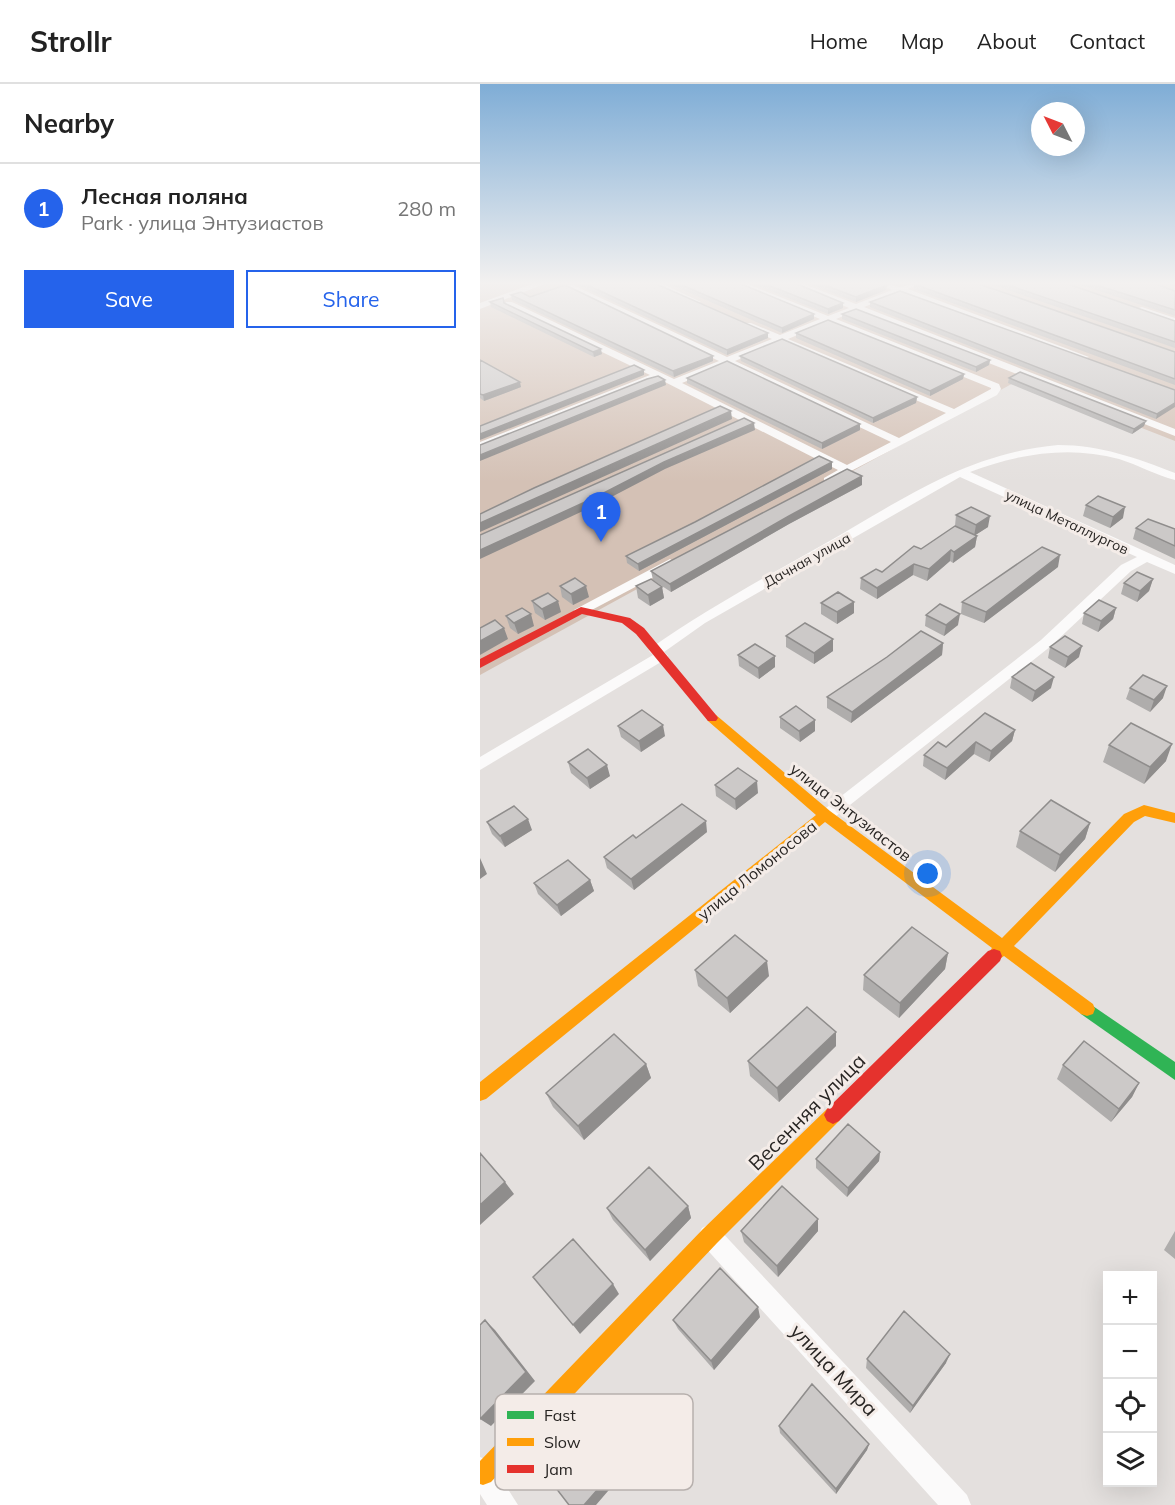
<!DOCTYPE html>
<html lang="en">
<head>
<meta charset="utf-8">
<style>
  body { margin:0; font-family:Mulish,sans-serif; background:#f6f6f6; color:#222 }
  .controls { position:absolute; right:18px; bottom:18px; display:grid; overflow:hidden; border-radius:0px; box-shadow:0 6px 24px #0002 }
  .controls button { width:54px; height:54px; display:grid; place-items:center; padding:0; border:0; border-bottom:2px solid #e0e0e0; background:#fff; color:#222; font:30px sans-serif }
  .compass { position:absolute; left:551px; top:18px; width:54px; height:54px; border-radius:50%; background:#fff; box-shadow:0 6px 24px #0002; rotate:312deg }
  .you { position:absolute; left:448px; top:790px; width:21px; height:21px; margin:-15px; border:4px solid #fff; border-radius:50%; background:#1a73e8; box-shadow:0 0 0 9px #1a73e833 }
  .badge { display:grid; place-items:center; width:39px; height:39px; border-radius:50%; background:#2563eb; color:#fff; font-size:20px; font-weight:700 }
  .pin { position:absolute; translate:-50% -50px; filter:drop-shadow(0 2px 3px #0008) }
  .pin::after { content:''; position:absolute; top:32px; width:21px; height:18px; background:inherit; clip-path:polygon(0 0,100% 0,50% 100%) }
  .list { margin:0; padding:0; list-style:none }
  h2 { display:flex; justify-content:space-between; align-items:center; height:78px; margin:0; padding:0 24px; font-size:26px }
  h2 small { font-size:20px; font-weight:400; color:#767676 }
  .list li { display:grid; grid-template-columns:39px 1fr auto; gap:18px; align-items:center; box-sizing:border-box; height:90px; padding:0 24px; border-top:2px solid #e0e0e0 }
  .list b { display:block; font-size:22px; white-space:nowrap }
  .list p { margin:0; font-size:20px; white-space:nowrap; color:#767676 }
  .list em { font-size:20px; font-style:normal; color:#767676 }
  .actions { display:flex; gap:12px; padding:18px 24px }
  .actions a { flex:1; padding:14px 0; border:2px solid #2563eb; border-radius:0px; text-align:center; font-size:21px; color:#2563eb }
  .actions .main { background:#2563eb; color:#fff }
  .icon { flex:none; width:33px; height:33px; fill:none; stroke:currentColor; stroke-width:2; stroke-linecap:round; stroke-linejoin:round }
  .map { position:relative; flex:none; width:695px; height:1421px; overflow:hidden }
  header { display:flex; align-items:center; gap:36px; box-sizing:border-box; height:84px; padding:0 30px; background:#fff; border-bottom:2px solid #e0e0e0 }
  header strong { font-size:28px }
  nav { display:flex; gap:33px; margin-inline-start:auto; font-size:21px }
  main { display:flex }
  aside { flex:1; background:#fff }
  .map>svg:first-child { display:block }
  .green { fill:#d4c1b5 }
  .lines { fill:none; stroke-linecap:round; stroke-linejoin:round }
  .street { fill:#fbfafa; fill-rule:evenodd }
  .fast { fill:#30b455; fill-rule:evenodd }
  .slow { fill:#ff9f0a; fill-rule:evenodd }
  .jam { fill:#e5322d; fill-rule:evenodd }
  .wall { fill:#afadac }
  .shaded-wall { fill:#8f8d8c }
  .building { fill:#ccc9c8; stroke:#8f8d8c; stroke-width:1.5 }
  .labels { text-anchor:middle; stroke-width:6; stroke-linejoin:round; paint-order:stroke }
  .far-street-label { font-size:14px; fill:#282523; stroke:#f4ece8 }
  .street-label { font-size:16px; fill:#282523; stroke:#f4ece8 }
  .near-street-label { font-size:20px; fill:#282523; stroke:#f4ece8 }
  .key { fill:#f4ece8; stroke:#b7b0ad; stroke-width:1.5 }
  .key-label { font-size:16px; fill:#282523 }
</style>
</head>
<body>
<header>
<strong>Strollr</strong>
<nav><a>Home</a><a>Map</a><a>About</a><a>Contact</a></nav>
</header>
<main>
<aside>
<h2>Nearby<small></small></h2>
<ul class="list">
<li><span class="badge">1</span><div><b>Лесная поляна</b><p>Park · улица Энтузиастов</p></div><em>280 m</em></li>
</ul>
<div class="actions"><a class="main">Save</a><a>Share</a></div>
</aside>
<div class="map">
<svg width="695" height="1421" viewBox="0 0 695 1421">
  <rect width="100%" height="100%" fill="#e4e0de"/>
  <path class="green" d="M0,199H695V357L539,296L0,591Z"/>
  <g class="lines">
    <path class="street" d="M55,199H67L0,225V219Z
      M170,199H181L221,218L214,220Z
      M254,199H265L348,232L369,224L310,199H321L376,220L412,206L398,199L420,203L440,199L428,205L609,273L601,275L420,209L384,223L695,345V352L376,227L356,235L519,300L521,305L517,311L348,399L344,398V394L358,386L179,295L167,298L0,365V358L170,291L26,222V218H32L194,295L239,277L87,205V201H93L247,273L292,255L265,243V239H271L300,251L340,235ZM348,238L511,304V305L474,325L308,255ZM300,258L466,329L419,354L255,277ZM247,280L411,358L367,381L202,299Z
      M662,223L695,234V240L659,228V224Z
      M578,361C621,361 656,374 695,389V396C676,391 658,381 639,375C588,361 538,370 490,388L695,481V490L667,478L651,487L571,562L351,736H339L337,731L561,556L641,481L657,473L480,393L225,539L184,568L188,572L186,575L0,686V673L173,571L169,567L171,564C227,525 287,492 346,459C424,415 487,369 578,361Z
      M190,475L196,479L195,482L106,529H96L94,526Z
      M230,1140L238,1144L487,1411L491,1421H458L222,1160L218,1152L222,1144Z
      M0,1373L10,1377L38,1421H7L0,1410Z"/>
    <path class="fast" d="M607,918L695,978V996L601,930L599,925L601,920Z"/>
    <path class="slow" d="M232,630L236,631L350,727L522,854L644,730L664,721L695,729V739L665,732L654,738L534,862L613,920L615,925L613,930L607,932L601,930L524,872L514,879L508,877L506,872L512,864L345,738L6,1015L0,1017V998L336,731L228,637L226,634Z
      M353,1022L359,1025L362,1031L359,1037L237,1159L11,1398L3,1401L0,1400V1377L223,1145L347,1025Z"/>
    <path class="jam" d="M101,523L150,534L164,544L236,631L238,634L236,637H228L156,550L142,539L102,530L0,584V575Z
      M514,865L520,867L522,872L520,877L359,1037L353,1040L347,1037L344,1031L347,1025L508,867Z"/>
  </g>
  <path class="wall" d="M100,199H174L288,249V254L247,271L100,202Z
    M187,199H259L334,230V235L302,249Z
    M271,199H315L363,219V224L348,230Z
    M327,199H402L406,206L376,218Z
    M508,199H585L695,237V264Z
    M595,199H673L695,207V232Z
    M685,199H695V202Z
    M434,200L695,268V301L434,205Z
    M31,211L50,213L233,277L194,293L32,216Z
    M10,218L24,219L122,270L114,273L11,223Z
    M390,218L695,306L676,335L390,223Z
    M362,230L510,276L509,281L496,288L362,235Z
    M316,249L484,290L483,295L450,312L316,254Z
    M260,272L437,313L436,319L393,339L261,277Z
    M0,276L41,303L4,317L0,314Z
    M207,294L380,340V346L342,365L207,299Z
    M529,294L664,342L652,350L528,299Z
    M352,378V385L159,487L147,479L146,472Z
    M382,401L309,440L191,508L173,496L171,487Z
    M606,421L643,434L630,444L603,432Z
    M476,431L508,443L495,451L497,452L495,463L473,479L470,477L447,497L433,491L397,515L380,505L381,494L402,488L441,465L475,442Z
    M656,444L695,445V475L653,455Z
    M578,483L504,539L481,530L482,518Z
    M673,495L669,507L657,518L641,510L644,499Z
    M80,502L109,513L93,521L82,513Z
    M156,502L182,503L184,514L170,522L158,514Z
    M52,517L81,528L65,536L55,529Z
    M341,519L374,529L357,540L341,530Z
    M636,524L633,535L618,548L602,540L604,529Z
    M446,531L478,541L464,552L445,542Z
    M26,532L54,542L38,550L30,544Z
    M306,552L353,555V567L334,580L306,563Z
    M463,559L462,571L371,639L347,624V613Z
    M570,563L599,573L585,584L568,574Z
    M258,571L295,572V583L279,595L259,582Z
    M532,593L571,604L552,618L530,604Z
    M650,604L683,614L670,628L646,615Z
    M300,633L335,647L320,658L300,644Z
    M138,642L185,652L161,668L141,653Z
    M535,646L532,657L509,678L494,670L465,696L443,682L444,671L466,663Z
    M629,661L686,677L664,700L623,678Z
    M88,678L130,692L110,705L91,689Z
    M235,701L278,709L256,726L236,712Z
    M7,738L52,746L25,763L12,750Z
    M610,739L605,755L575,788L536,763L540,747Z
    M227,748L154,806L127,784L124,773L156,754Z
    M110,796L114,807L81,832L58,810L54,799Z
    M468,869L465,885L419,934L383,906L384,891Z
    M215,886L289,892L250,929L218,902Z
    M356,962L299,1018L270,992L268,977Z
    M166,980L171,994L104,1056L73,1023L66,1009Z
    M583,981L659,999L652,1013L631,1038L577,995Z
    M400,1068L399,1077L367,1113L336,1084V1075Z
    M208,1122L211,1134L170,1177L133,1136L127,1124Z
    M261,1147H338L298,1193L264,1158Z
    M695,1147V1175L684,1166Z
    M280,1233L234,1286L198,1245L193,1236Z
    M387,1275L466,1279L430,1329L386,1284Z
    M299,1342L389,1360L387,1366L356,1410L300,1349Z"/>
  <path class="shaded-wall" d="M407,201L406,206L376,218V213Z
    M363,219V224L348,230V225Z
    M334,230V235L302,249V244Z
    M288,249V254L247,271V266Z
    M121,265L122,270L114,273L113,268Z
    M233,272V277L194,293L193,287Z
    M510,276L509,281L496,288V283Z
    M164,286V291L0,356V350Z
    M484,290L483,295L450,312V307Z
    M185,296L186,301L0,377V371Z
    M40,298L41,303L4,317L3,311Z
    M437,313L436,319L393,339V334Z
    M695,319V323L676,335L677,330Z
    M251,327L252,335L0,448V439Z
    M666,337L664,342L652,350L654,345Z
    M274,339L275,346L185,385L118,420L0,475V466L184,378Z
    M380,340V346L342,365V359Z
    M352,378V385L159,487L158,480Z
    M382,392V401L309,440L191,508L190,500L309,432Z
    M645,423L643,434L630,444L633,433Z
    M510,432L508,443L494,452L496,441Z
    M497,452L495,463L473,479L474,468Z
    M471,466L470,477L447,497L449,485Z
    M580,471L578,483L504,539L506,528Z
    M434,480L433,491L397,515V504Z
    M673,495L669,507L657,518L660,507Z
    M106,502L109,513L93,521L91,510Z
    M182,503L184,514L170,522L168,511Z
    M78,517L81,528L65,536L62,525Z
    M374,518V529L357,540V528Z
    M636,524L633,535L618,548L621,537Z
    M51,530L54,542L38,550L34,539Z
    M480,530L478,541L464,552L466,541Z
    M24,544L28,555L0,571V557Z
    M353,555V567L334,580V569Z
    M463,559L462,571L371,639L372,628Z
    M602,562L599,573L585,584L588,573Z
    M295,572V583L279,595L278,584Z
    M574,593L571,604L552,618L555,607Z
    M687,602L683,614L670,628L674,616Z
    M335,636V647L320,658L319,647Z
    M183,641L185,652L161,668L159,657Z
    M535,646L532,657L509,678L511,667Z
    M496,658L494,670L465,696L467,684Z
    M692,660L686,677L664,700L670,683Z
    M127,681L130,692L110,705L107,694Z
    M277,697L278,709L256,726L255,715Z
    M48,735L52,746L25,763L20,752Z
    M226,737L227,748L154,806L151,795Z
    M610,739L605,755L575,788L580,771Z
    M0,774L7,790L0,795Z
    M110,796L114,807L81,832L77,821Z
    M468,869L465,885L419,934L420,919Z
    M287,877L289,892L250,929L247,914Z
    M356,948V962L299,1018L297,1004Z
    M166,980L171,994L104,1056L98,1042Z
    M659,999L652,1013L631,1038L639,1025Z
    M400,1068L399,1077L367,1113L368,1104Z
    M25,1098L34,1110L0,1141V1121Z
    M208,1122L211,1134L170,1177L165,1166Z
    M338,1135V1147L298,1193L297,1182Z
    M133,1200L139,1210L100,1250L93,1241Z
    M278,1223L280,1233L234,1286L231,1277Z
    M5,1236L15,1246L55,1297L11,1342L0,1335Z
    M470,1270L466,1279L430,1329L433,1322Z
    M110,1326L117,1333L153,1378L116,1421H104Z
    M389,1360L387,1366L356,1410V1405Z"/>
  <path class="building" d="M103,199H174L288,249L247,266Z
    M197,199H259L334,230L302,244Z
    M283,199H315L363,219L348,225Z
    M339,199H402L407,201L376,213Z
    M436,199H496L695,268V295L434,200Z
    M522,199H585L695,237V258Z
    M610,199H673L695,207V226Z
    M85,201L233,272L193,287L31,211L41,208L50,213Z
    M420,207L695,306V319L677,330L390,218Z
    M23,214L24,219L121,265L113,268L10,218Z
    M376,225L510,276L496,283L362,230Z
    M348,236L484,290L450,307L316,249Z
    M302,255L437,313L393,334L260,272Z
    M0,276L40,298L3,311L0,310Z
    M247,277L380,340L342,359L207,294Z
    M154,281L164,286L0,350V342Z
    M540,288L666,337L654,345L529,294Z
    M178,292L185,296L0,371V361L167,295Z
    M240,322L251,327L0,439V430L54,404Z
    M264,334L274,339L184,378L116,413L0,466V451Z
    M339,372L352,378L158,480L146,472L215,438Z
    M367,385L382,392L309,432L190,500L171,487Z
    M618,412L645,423L633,433L606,421Z
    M491,423L510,432L496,441L476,431Z
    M668,435L695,445V462L656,444Z
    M475,442L497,452L474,468L471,466L449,485L434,480L397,504L381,494L396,485L402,488L434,462L441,465Z
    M562,463L580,471L506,528L482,518Z
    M657,488L673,495L660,507L644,499Z
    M95,494L106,502L91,510L80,502Z
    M171,495L182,503L168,511L156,502Z
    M358,508L374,518L357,528L341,519Z
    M68,509L78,517L62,525L52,517Z
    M619,516L636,524L621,537L604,529Z
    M460,520L480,530L466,541L446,531Z
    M42,524L51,530L34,539L26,532Z
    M15,536L24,544L0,557V544Z
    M325,539L353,555L334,569L306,552Z
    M441,547L463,559L372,628L347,613L407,573Z
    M585,552L602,562L588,573L570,563Z
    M275,560L295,572L278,584L258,571Z
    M551,579L574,593L555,607L532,593Z
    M663,591L687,602L674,616L650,604Z
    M316,622L335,636L319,647L300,633Z
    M162,626L183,641L159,657L138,642Z
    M505,629L535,646L511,667L496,658L467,684L444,671L458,658L466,663Z
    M651,639L692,660L670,683L629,661Z
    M108,665L127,681L107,694L88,678Z
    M258,684L277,697L255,715L235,701Z
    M571,716L610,739L580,771L540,747Z
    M202,720L226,737L151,795L124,773L153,751L156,754Z
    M34,722L48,735L20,752L7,738Z
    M88,776L110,796L77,821L54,799Z
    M432,843L468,869L420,919L384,891Z
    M255,851L287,877L247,914L215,886Z
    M327,923L356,948L297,1004L268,977Z
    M134,950L166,980L98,1042L66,1009Z
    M604,957L659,999L639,1025L583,981Z
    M368,1040L400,1068L368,1104L336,1075Z
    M0,1069L25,1098L0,1121Z
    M169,1083L208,1122L165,1166L127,1124Z
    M302,1102L338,1135L297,1182L261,1147Z
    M93,1155L133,1200L93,1241L53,1193Z
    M240,1184L278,1223L231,1277L193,1236Z
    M424,1227L470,1270L433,1322L387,1275Z
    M5,1236L46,1288L0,1335V1241Z
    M332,1300L389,1360L356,1405L299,1342Z
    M110,1326L147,1372L104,1421H89L59,1382Z"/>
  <linearGradient id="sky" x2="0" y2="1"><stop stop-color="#7fadd6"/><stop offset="0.5" stop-color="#f3f1f0"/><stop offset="1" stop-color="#f3f1f0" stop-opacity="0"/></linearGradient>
  <rect width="695" height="398" fill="url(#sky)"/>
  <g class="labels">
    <g class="far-street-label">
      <text transform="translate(587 438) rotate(25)" y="5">улица Металлургов</text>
      <text transform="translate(327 476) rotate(-29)" y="5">Дачная улица</text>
    </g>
    <g class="street-label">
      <text transform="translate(371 728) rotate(38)" y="6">улица Энтузиастов</text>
      <text transform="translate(277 786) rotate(-39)" y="6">улица Ломоносова</text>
    </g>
    <g class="near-street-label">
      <text transform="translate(327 1028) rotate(-45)" y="7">Весенняя улица</text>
      <text transform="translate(354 1286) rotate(47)" y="7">улица Мира</text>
    </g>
  </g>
  <rect x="15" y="1310" width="198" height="96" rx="9" class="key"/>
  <rect x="27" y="1327" width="27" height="8" fill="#30b455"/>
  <rect x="27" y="1354" width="27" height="8" fill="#ff9f0a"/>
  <rect x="27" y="1381" width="27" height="8" fill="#e5322d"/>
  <g class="key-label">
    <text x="64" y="1337">Fast</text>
    <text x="64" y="1364">Slow</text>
    <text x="64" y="1391">Jam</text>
  </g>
</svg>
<div class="controls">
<button>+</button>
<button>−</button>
<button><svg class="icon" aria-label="locate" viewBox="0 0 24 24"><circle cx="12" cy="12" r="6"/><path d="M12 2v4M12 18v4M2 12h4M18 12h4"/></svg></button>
<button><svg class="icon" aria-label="layers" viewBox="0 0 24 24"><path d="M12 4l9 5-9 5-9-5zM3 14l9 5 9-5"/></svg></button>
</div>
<svg class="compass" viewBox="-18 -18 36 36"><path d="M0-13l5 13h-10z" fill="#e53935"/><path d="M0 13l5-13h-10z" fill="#767676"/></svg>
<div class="you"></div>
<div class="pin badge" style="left:121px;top:458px">1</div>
</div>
</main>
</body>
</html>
